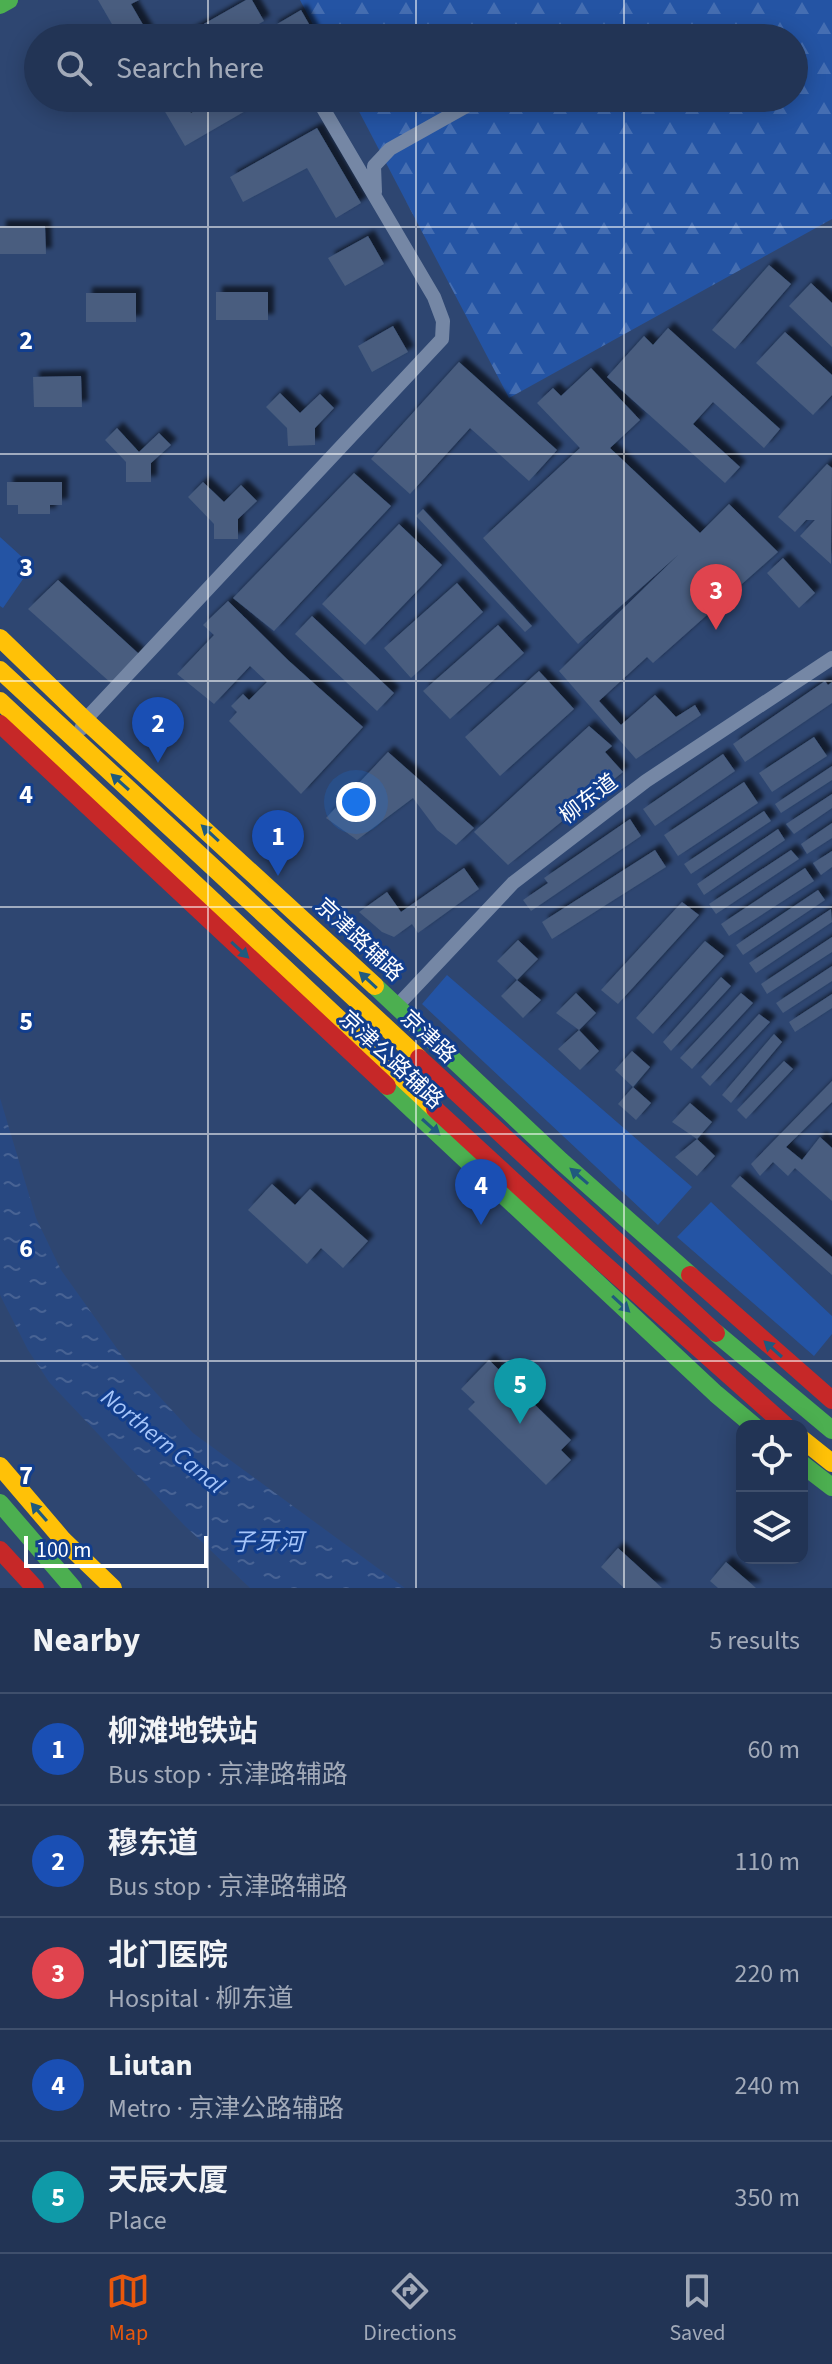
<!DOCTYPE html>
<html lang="en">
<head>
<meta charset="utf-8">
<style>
  body { margin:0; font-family:"Source Sans 3","Noto Sans SC",sans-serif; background:#2a3c5b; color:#f1f3f6 }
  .controls { position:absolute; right:24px; bottom:24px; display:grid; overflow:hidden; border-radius:16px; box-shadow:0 4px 20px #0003 }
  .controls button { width:72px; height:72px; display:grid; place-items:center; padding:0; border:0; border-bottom:2px solid #3f4f6c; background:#223455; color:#f1f3f6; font:40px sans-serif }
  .scale { position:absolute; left:24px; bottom:20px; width:184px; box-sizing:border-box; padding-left:8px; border:4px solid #fff; border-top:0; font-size:22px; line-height:28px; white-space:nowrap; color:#fff; -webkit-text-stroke:6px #123e8d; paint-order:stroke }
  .you { position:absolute; left:356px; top:802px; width:28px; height:28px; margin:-20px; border:6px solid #fff; border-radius:50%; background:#1a73e8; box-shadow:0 0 0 12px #1a73e833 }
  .badge { display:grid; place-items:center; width:52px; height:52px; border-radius:50%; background:#ea580c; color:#fff; font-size:26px; font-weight:700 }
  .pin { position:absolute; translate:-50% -66px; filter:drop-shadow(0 2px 4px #0008) }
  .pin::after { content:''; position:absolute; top:42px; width:28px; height:24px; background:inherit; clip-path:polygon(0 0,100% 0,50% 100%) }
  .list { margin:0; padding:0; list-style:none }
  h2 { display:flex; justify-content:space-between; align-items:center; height:104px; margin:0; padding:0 32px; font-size:34px }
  h2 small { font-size:26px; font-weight:400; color:#a2aab9 }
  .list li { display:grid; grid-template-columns:52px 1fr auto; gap:24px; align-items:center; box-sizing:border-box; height:112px; padding:0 32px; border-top:2px solid #3f4f6c }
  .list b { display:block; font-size:30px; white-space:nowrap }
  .list p { margin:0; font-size:26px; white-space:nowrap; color:#a2aab9 }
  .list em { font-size:26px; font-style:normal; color:#a2aab9 }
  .icon { flex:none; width:44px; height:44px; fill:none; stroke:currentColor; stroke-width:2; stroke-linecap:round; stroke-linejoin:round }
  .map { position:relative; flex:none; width:832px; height:1588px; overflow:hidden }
  .search { position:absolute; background:#223455; box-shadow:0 4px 20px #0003; left:24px; right:24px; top:24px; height:88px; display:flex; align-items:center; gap:20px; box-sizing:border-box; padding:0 28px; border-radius:44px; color:#a2aab9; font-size:30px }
  .sheet { height:664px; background:#223455 }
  nav { display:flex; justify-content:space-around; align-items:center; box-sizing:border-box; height:112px; border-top:2px solid #3f4f6c; background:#223455; font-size:22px; color:#a2aab9 }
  nav a { display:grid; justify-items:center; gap:4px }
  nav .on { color:#ea580c }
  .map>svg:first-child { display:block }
  .grass { fill:#2454a4 }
  .forest { fill:url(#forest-firs) }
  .water { fill:url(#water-ripples) }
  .building { fill:#485d7f; filter:url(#shadow) }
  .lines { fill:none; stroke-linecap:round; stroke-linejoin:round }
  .street { stroke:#7587a5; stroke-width:14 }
  .fast { stroke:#4caf50; stroke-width:18 }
  .slow { stroke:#ffc107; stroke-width:18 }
  .jam { stroke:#c62828; stroke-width:18 }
  .oneway { fill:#205a7e }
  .grid { fill:none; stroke:#fff; stroke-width:2; stroke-opacity:0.55 }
  .labels { text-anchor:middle; stroke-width:6; stroke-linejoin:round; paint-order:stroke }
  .street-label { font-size:22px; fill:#fff; stroke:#123e8d }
  .water-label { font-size:24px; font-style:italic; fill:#a6c5f9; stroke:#123e8d }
  .grid-label { font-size:26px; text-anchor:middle; font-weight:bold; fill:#fff; stroke:#123e8d; stroke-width:6; stroke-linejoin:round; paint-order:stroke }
</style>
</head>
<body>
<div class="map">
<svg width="832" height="1588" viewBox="0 0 832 1588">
  <defs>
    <pattern id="forest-firs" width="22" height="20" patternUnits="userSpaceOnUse" patternTransform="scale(2)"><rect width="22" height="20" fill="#2454a4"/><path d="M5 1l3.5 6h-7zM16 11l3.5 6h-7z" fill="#456eb2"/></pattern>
    <pattern id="water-ripples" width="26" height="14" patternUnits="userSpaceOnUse" patternTransform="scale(2)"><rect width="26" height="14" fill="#284881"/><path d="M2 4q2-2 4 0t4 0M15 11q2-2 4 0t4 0" fill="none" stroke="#486394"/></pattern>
    <filter id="shadow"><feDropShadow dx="6" dy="-6" stdDeviation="2" flood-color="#0009"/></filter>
  </defs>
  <rect width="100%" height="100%" fill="#2e4671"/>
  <path class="grass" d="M0,537L32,566L3,608L0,606Z
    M447,975L692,1187L658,1225L422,1004Z
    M711,1202L832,1316V1334L814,1356L677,1237Z"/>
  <path class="forest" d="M300,0H832V219L509,398L352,98H794V38H320Z"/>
  <path class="water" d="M0,1098L36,1218L61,1270L123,1357L193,1433L405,1588H250L184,1525L49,1382L28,1350L0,1295Z"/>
  <path class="building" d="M98,0H139L131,4L149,35L145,38H120Z
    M246,0H252L264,21L235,38H179Z
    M301,10L317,38H279L272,27Z
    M157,98H182L191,113L217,98H268L185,146Z
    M317,128L361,203L336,218L307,168L243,202L230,177Z
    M0,226H45L46,254H0Z
    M368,236L384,264L345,286L328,258Z
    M769,265L791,284L735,349L712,330Z
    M811,283L832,303V347L789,306Z
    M216,292H268V320H216Z
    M86,293H136V322H86Z
    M393,326L408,352L372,372L358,346Z
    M668,328L780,429L764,448L713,402L693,424L740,467L725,483L607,377L644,336L653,345Z
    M785,332L832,375V395L813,415L756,363Z
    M459,362L557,450L529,481L470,428L410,494L371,459Z
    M591,368L640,420L610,448L700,533L729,504L778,552L653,663L647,657L599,701L621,725L655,695L676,717L695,705L701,715L636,759L559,671L678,555L578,644L483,538L580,448L537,403L553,388L561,396Z
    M81,376L82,407H34L33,377Z
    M280,393L300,413L320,394L334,408L315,428V445L288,446L287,428L266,407Z
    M117,428L139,452L159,433L171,445L151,463V482H126V462L105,440Z
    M827,464L832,468L831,564L800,536L815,520H806L795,532L778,517Z
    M354,473L391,506L274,631L233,598Z
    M7,482H62V505H50V514H18V505H7Z
    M203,482L224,502L241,485L257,501L238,519V539H214V524L188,497Z
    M423,509L532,626L525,632L416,516Z
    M399,524L442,565L365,645L322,604Z
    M783,558L815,593L799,608L767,573Z
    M58,580L139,654L111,683L28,609Z
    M457,583L483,612L411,678L384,648Z
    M228,601L289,661L363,727L301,794L229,721L237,712L231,706L243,694L249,700L267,682L250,666L214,704L177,674L214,635L203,625Z
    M312,616L394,693L377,711L295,634Z
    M498,625L524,653L450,719L423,691Z
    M539,671L574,709L500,776L465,737Z
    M825,681L828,685L832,682V703L745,762L733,744Z
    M589,726L612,746L605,752L623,772L508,865L474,832Z
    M814,737L827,756L772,792L759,773Z
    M388,752L474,828L456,845L437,830L413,798L357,840L326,818Z
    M723,754L735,771L655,826L643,809Z
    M832,766V780L781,813L775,804Z
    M744,782L758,803L678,856L664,835Z
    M832,794V808L794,834L786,824Z
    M764,811L771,821L691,874L684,864Z
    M630,819L641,836L531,911L523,900L548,883L544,878Z
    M832,823V838L807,854L801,844Z
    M778,829L785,840L704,895L697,884Z
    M655,850L666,867L552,939L542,922Z
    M791,850L799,859L716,914L709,904Z
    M832,851V867L821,875L813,863Z
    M464,868L479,889L418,933L412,924L394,937L382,932L359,912L387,892L401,912Z
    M805,868L814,881L729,936L721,924Z
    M818,890L825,900L743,955L736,945Z
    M682,902L699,915L618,1004L601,990Z
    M831,909L832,922L756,973L749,963Z
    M832,937V952L767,994L761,984Z
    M518,940L538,959L517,980L497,961Z
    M705,941L724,956L653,1034L636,1018Z
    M832,966V981L783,1013L776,1003Z
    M721,977L731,986L671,1051L663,1042Z
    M517,980L541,1000L523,1018L501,996Z
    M576,993L596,1013L579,1030L556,1013Z
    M741,993L753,1003L692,1069L680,1058Z
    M832,994V1008L795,1032L789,1022Z
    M759,1014L770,1022L710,1086L701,1077Z
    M579,1030L599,1051L580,1070L558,1049Z
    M774,1034L782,1042L731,1103L722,1095Z
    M632,1051L650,1067L633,1087L615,1070Z
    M784,1061L793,1069L746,1119L737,1110Z
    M832,1081V1102L786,1147L802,1160L820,1137L832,1148V1201L795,1168L788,1176L773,1162L760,1176L751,1164Z
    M633,1087L651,1103L636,1120L618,1104Z
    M690,1103L712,1122L697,1139L672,1122Z
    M697,1139L715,1156L697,1176L675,1157Z
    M740,1176L832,1257V1275L731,1186Z
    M272,1184L295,1205L310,1189L368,1241L343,1268L321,1248L307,1264L248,1210Z
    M489,1360L571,1440L561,1450L571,1460L546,1485L468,1409L475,1402L461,1389Z
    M618,1548L662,1588H624L601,1567Z
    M726,1562L756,1588H718L710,1581Z"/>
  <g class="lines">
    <path class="street" d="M375,192L374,166L390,149L481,98
      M81,729L85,720L442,339L443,321L434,297L317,98
      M397,1006L513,883L646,781L832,658"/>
    <path class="fast" d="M0,5L9,0
      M375,986L561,1161L690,1275
      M387,1086L716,1394L754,1426
      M716,1333L832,1430
      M802,1464L832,1487
      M0,1503L73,1588"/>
    <path class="slow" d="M0,638L85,720L375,986
      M0,670L419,1058
      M0,701L435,1109
      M802,1439L832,1463
      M0,1466L63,1540L113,1588"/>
    <path class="jam" d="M0,724L387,1086
      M419,1058L716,1333
      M435,1109L586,1248L786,1426
      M690,1275L832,1400
      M0,1550L35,1588"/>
  </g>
  <defs><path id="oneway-solid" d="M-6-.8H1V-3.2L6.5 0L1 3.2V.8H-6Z" transform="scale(2)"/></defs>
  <g class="oneway">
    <use href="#oneway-solid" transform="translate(120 782) rotate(-138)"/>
    <use href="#oneway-solid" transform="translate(210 833) rotate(-137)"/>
    <use href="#oneway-solid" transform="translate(240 950) rotate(43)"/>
    <use href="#oneway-solid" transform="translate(368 980) rotate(-137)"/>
    <use href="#oneway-solid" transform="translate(431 1127) rotate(42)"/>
    <use href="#oneway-solid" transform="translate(579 1176) rotate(-139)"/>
    <use href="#oneway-solid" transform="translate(621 1304) rotate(43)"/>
    <use href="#oneway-solid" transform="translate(773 1349) rotate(-138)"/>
    <use href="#oneway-solid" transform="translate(39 1512) rotate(-131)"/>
  </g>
  <path class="grid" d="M208,0V38M416,0V38M624,0V38M208,98V1588M416,98V1588M624,98V1588M0,227H832M0,454H832M0,681H832M0,907H832M0,1134H832M0,1361H832"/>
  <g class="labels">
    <g class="street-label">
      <text transform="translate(588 798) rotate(-37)" y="8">柳东道</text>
      <text transform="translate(360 939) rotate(43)" y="8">京津路辅路</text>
      <text transform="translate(429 1036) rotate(43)" y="8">京津路</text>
      <text transform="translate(392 1059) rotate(43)" y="8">京津公路辅路</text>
    </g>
    <g class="water-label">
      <text transform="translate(163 1441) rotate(39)" y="8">Northern Canal</text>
      <text x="267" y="1550">子牙河</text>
    </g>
  </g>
  <g class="grid-label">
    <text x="26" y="349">2</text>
    <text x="26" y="576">3</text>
    <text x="26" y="803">4</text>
    <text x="26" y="1030">5</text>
    <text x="26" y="1257">6</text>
    <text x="26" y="1484">7</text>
  </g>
</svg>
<div class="controls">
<button><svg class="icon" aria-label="locate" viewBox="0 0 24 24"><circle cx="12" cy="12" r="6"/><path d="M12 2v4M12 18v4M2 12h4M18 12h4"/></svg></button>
<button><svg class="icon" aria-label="layers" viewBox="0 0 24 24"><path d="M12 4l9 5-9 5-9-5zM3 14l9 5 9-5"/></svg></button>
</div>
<div class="scale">100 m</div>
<div class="you"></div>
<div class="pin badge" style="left:278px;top:876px;background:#1a4fb4">1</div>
<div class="pin badge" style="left:158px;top:763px;background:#1a4fb4">2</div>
<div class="pin badge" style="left:716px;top:630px;background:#e0444e">3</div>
<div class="pin badge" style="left:481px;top:1225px;background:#1a4fb4">4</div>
<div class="pin badge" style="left:520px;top:1424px;background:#0f9aa8">5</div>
<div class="search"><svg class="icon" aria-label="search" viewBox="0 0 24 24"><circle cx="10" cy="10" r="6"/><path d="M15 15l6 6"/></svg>Search here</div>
</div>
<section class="sheet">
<h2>Nearby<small>5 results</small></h2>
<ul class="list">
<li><span class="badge" style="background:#1a4fb4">1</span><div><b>柳滩地铁站</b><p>Bus stop · 京津路辅路</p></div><em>60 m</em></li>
<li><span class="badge" style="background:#1a4fb4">2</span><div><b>穆东道</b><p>Bus stop · 京津路辅路</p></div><em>110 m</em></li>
<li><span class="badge" style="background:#e0444e">3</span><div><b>北门医院</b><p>Hospital · 柳东道</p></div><em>220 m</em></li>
<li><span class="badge" style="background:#1a4fb4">4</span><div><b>Liutan</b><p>Metro · 京津公路辅路</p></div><em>240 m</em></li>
<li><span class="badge" style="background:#0f9aa8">5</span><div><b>天辰大厦</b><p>Place</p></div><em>350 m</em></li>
</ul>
</section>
<nav>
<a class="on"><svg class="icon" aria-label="map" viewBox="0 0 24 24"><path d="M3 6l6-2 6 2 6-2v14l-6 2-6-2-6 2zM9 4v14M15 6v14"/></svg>Map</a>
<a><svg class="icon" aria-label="directions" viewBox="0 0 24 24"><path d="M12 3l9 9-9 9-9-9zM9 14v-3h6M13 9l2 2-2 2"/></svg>Directions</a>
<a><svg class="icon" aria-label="saved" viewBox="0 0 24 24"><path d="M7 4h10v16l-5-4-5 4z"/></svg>Saved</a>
</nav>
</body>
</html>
